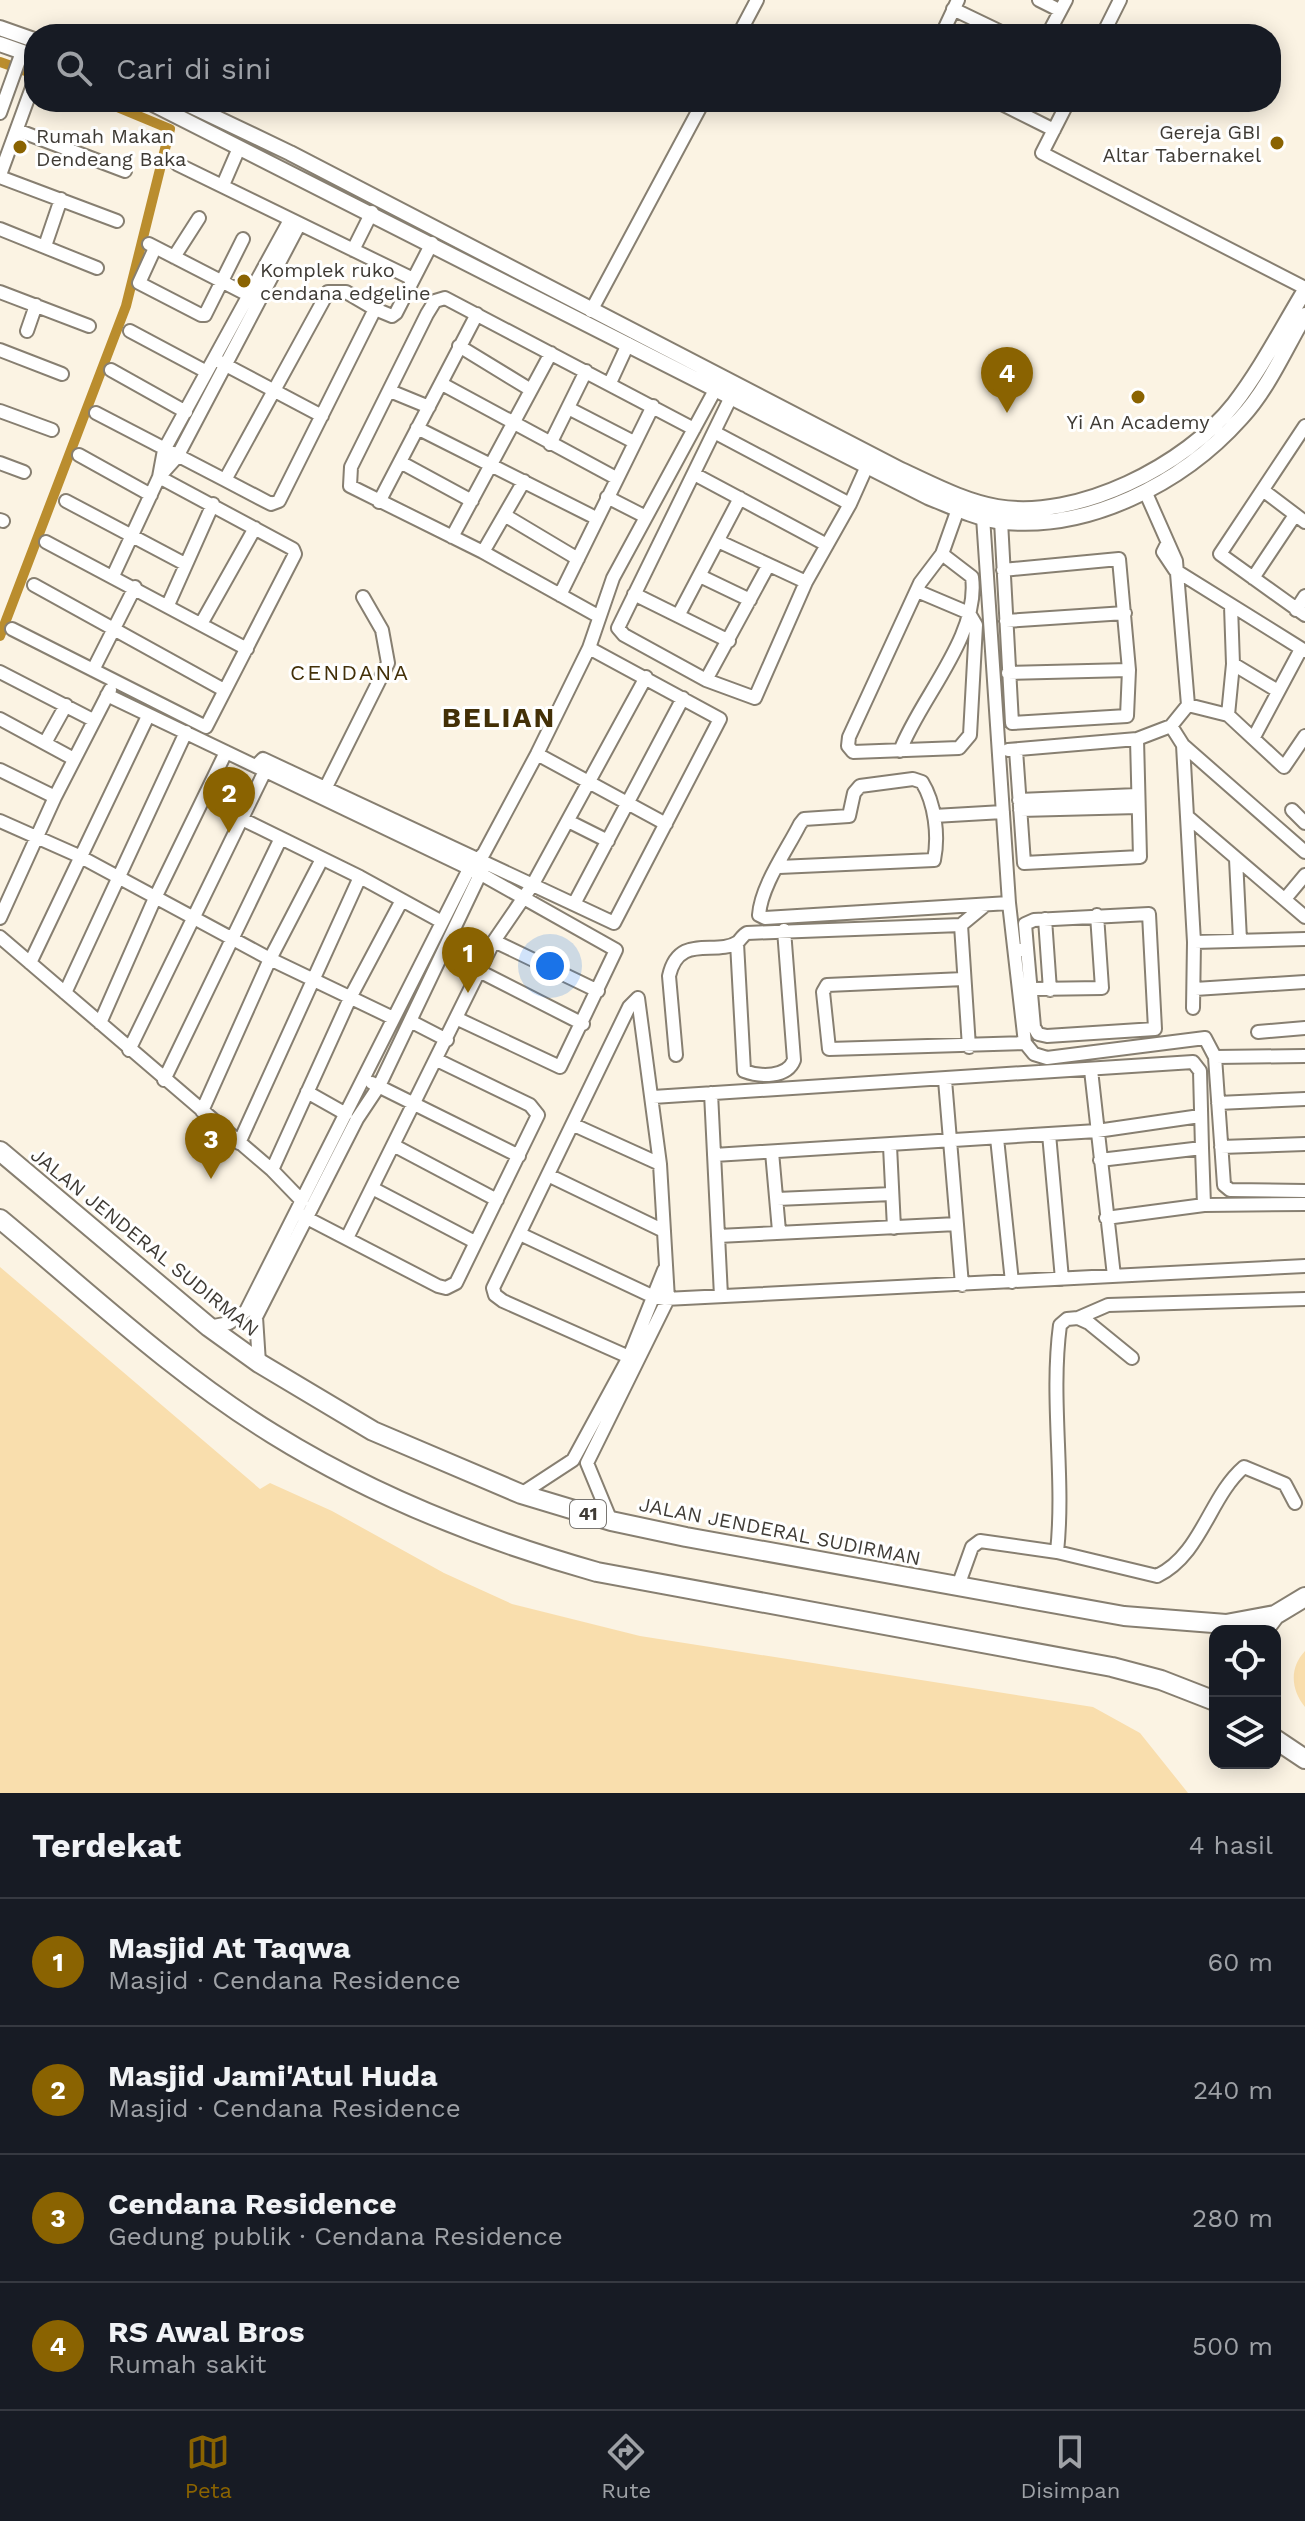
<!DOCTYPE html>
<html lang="id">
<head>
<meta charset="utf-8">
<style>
  body { margin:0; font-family:"Work Sans",sans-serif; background:#242831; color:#f1f3f6 }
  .controls { position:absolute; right:24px; bottom:24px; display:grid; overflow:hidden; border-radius:16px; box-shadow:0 4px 20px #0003 }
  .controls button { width:72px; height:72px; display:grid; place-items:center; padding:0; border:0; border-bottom:2px solid #363941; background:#171b24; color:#f1f3f6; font:40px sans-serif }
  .you { position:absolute; left:550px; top:966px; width:28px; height:28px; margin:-20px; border:6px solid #fff; border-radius:50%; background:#1a73e8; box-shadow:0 0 0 12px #1a73e833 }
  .badge { display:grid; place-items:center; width:52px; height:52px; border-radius:50%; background:#8a6301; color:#fff; font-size:26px; font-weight:700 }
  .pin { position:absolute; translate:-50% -66px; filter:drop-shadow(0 2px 4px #0008) }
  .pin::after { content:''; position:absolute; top:42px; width:28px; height:24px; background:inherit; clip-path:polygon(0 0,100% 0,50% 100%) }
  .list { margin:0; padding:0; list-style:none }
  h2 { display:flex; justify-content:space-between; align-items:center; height:104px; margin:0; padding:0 32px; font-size:34px }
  h2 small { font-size:26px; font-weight:400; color:#9ea1a6 }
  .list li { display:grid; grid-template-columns:52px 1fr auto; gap:24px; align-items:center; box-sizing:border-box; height:128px; padding:0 32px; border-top:2px solid #363941 }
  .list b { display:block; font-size:30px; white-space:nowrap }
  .list p { margin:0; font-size:26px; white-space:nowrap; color:#9ea1a6 }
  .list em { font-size:26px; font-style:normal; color:#9ea1a6 }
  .icon { flex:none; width:44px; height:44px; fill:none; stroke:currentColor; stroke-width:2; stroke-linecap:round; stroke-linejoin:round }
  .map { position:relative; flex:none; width:1305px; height:1793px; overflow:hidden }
  .search { position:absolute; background:#171b24; box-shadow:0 4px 20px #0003; left:24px; right:24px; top:24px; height:88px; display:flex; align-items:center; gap:20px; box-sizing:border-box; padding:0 28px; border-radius:32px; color:#9ea1a6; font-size:30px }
  .sheet { height:616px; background:#171b24 }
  nav { display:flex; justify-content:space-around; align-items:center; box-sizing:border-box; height:112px; border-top:2px solid #363941; background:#171b24; font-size:22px; color:#9ea1a6 }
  nav a { display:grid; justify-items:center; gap:4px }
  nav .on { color:#8a6301 }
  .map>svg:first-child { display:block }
  .green { fill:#f9dead }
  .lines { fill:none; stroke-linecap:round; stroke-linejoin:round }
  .canal { stroke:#ba8d2e; stroke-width:10 }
  .minor-casing { stroke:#877f71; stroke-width:16 }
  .major-casing { stroke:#877f71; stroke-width:18 }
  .highway-casing { stroke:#877f71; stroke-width:22 }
  .minor { stroke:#fff; stroke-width:12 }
  .major { stroke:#fff; stroke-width:14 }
  .highway { stroke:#fff; stroke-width:18 }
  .poi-dot { fill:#8a6301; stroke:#fff; stroke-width:3 }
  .labels { text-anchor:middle; stroke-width:6; stroke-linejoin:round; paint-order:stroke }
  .shield { fill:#fff; stroke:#797672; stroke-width:2 }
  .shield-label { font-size:18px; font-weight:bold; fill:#3f3b35 }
  .poi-label { font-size:20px; fill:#3f3b35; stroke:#fff; text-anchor:start }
  .street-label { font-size:20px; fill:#3f3b35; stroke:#fff }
  .neighbourhood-label { font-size:22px; letter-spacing:2px; fill:#433008; stroke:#fff }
  .district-label { font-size:28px; font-weight:bold; letter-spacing:2px; fill:#433008; stroke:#fff }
</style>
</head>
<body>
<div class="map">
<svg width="1305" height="1793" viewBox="0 0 1305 1793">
  <rect width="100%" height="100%" fill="#fbf3e3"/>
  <path class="green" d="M0,1267L260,1489L270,1483L332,1511L444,1573L512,1604L640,1636L1093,1707L1140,1733L1188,1793H0Z
    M1305,1651V1707C1291,1690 1289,1668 1305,1651Z"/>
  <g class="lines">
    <path class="canal" d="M0,62L34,74
      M0,636L126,306L170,129L105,102"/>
    <defs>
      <path id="minor" d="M1039,0L1059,10
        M953,9L1005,34
        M739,34L757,0
        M942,34L958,0
        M1048,34L1066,0
        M1103,34L1120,0
        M998,102L1054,130
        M1068,102L1042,153L1305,288
        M0,113L22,52
        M17,130L125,171
        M177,164L413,279
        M0,175L34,82
        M0,177L117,221
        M223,185L239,148
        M0,229L97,268
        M149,244L252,297
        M45,246L61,199
        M155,248L139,283L201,315H205L243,239
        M353,250L372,212
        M174,257L199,218
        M0,292L89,326
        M375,309L346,292H328L225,480L271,504L279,501L375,309L392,316L396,313L432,243
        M591,311L703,102
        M27,331L36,305
        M130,331L205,371
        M459,346L531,390
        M0,350L62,374
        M220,362L322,416
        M111,370L186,412
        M610,383L628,344
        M442,384L616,478
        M390,391L429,407
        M731,397L618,628L624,635L706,680L755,698L806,582L850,504L867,466
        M568,408L634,442
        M0,411L52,430
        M96,413L225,480
        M1305,426L1220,554L1305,615
        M417,428L596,518
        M714,432L850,504
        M550,444L586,371
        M79,455L151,495
        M0,463L24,472
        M402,463L472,501
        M696,475L827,545
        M159,477L164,450L290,220
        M1145,491L1176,561L1188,705L1171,726L1183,745L1305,852
        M1264,491L1305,522
        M607,497L646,517
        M66,501L185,564
        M379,502L477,314
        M506,516L578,559
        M983,517L1009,903L1025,1043L1034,1054L1047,1058L1205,1038L1215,1057L1224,1185L1230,1190L1305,1191
        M0,520L3,521
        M1001,521L1012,723L1127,716L1129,670L1119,559L1003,570
        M452,537L551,353
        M46,542L247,649
        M720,542L806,582
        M1167,544L1163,552L1175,570L1305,651
        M483,552L524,481
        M113,576L159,477L177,457L299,225
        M700,576L750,600
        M1253,578L1295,515
        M34,585L224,690
        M917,591L969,613L976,625L970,735L959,748L853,752L848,746L849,737L920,583L942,554L958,509
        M634,594L729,641
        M560,595L653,406
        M168,605L213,504
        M1296,610L1305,596
        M598,616L483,552L350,486L351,467L427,314L435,301L445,298L694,429
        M678,616L740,498
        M1006,621L1125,613
        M201,624L255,528
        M12,629L206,727L295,554L293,549L159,477
        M1233,664L1278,691
        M93,670L135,587
        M0,672L93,720
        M1008,673L1129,670
        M706,680L768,566
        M107,695L481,874L616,950L560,1067L458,1019
        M1188,705L1228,715L1284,767L1305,736
        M1228,715L1233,664L1231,606
        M0,719L74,759
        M1254,737L1301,649
        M45,743L66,705
        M1183,745L1194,942L1193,1008
        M1008,750L1137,739L1171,726
        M1016,750L1024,863L1140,857L1137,739
        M900,751C920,698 980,636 972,577L942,554
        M537,754L666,824
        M256,766L263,759L614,923L720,719L589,648
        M0,770L55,797
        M324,791L388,663L382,630L363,597
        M1019,800L1137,795
        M1020,810L1138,807
        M1292,810L1305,823
        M934,816L1003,812
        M1188,817L1305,917
        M244,820L360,877L442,922
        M0,821L79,856L270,959L393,1018
        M568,821L608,841
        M1236,859L1240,940
        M779,867L934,860C939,836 935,803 922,782L913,779L860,786L854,793L849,816L804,819L800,824C787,850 761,886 759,915L765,918L1009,903
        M1285,899L1305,875
        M574,904L683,698
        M0,918L55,797L110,690
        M1045,919L1050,990
        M961,925L969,1047
        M0,937L272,1170L302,1201
        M494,941L598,991
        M1194,942L1305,939
        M737,943L744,1071C760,1077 787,1078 794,1060L784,930
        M1016,951L1027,948L1034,1027L1038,1034L1047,1036L1155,1029L1149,914L1034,920L1025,924L1027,948
        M30,963L148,716
        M479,971L583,1024
        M964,979L827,985L823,992L829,1049L1025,1043
        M1033,989L1102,988L1097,915
        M1195,989L1305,982
        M65,993L186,732
        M410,1021L447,1040
        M100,1023L155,898L226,752
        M1258,1032L1305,1028
        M129,1050L265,771
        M676,1055L669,976C679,932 716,957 738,942C741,939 743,935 747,933L961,925L984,906
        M1215,1057L1305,1056
        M1091,1070L1114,1276
        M164,1080L280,840
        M945,1080L962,1285
        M372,1083L519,1156
        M307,1092L346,1114
        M711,1093L721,1296
        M653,1097L1193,1062L1200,1071L1202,1148
        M1218,1103L1305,1099
        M202,1111L270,959L322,859
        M574,1125L660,1164
        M1049,1134L1062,1279
        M997,1138L1012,1282
        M239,1143L360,877
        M393,1145L497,1200
        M890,1146L894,1228
        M1221,1147L1305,1144
        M772,1152L779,1231
        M714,1155L1097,1131L1200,1116
        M1100,1160L1202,1148L1204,1205
        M272,1170L351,996L402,900
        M550,1176L664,1231
        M372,1188L475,1242
        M777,1199L892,1194
        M301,1215L438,1286L446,1288L456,1283L538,1115L530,1105L437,1060
        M1106,1218L1204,1205L1305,1204
        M520,1234L654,1297L665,1299L1305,1266
        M718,1236L957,1224
        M347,1238L494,941L533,884L646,677
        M1078,1318L1108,1305L1305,1299
        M209,1327L229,1323L246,1311L469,869L484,853L537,754L589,648L613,578L715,390
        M259,1363L256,1317L357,1119L379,1086L483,868
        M521,1494L573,1460L629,1357L664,1270
        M611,1521L587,1463L668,1299L660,1164L638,998L629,1007L493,1288L495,1295L503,1301L629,1357
        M1057,1552C1065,1477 1050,1400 1060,1325L1067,1319L1078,1318L1089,1323L1132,1358
        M958,1586L972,1547L980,1541L1057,1552L1157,1576C1202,1554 1209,1497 1244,1467L1285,1484L1295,1503"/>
      <path id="major" d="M0,28L34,40
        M0,44L34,56
        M149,102L928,497C951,506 973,517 997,521C1087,533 1183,483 1241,418C1268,389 1285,349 1305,315
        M183,102L290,153L901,470C932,484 963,501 997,507C1077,521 1186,465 1234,404C1261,369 1282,328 1305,290"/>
      <path id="highway" d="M0,1151L209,1327L259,1363L373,1431L521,1494L611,1521L686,1537L1124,1616L1226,1624L1275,1615
        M0,1219C88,1292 175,1374 273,1434C373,1496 484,1540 597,1572L1112,1667L1161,1680L1215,1701
        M1263,1631L1275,1615L1305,1597
        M1275,1739L1305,1759"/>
    </defs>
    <use href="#minor" class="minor-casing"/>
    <use href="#major" class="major-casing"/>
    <use href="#highway" class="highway-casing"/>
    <use href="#minor" class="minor"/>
    <use href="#major" class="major"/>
    <use href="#highway" class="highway"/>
  </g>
  <g class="poi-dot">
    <circle cx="1277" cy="143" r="8"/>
    <circle cx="20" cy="147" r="8"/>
    <circle cx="244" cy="281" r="8"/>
    <circle cx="1138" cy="397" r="8"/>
  </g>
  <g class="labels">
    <rect class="shield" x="570" y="1500" width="36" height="28" rx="6"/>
    <g class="shield-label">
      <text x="588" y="1520">41</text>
    </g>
    <g class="poi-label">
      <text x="1261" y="139" text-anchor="end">Gereja GBI<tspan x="1261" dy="23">Altar Tabernakel</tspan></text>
      <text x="36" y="143">Rumah Makan<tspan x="36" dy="23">Dendeang Baka</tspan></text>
      <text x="260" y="277">Komplek ruko<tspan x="260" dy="23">cendana edgeline</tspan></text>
      <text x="1138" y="429" text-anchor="middle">Yi An Academy</text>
    </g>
    <g class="street-label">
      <text transform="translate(145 1242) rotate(39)" y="7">JALAN JENDERAL SUDIRMAN</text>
      <text transform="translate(780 1531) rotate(11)" y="7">JALAN JENDERAL SUDIRMAN</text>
    </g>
    <g class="neighbourhood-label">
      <text x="350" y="680">CENDANA</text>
    </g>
    <g class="district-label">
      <text x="499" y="727">BELIAN</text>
    </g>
  </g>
</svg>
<div class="controls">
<button><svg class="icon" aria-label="locate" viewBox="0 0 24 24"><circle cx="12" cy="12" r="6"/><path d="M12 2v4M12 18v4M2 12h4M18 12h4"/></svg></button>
<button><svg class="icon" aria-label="layers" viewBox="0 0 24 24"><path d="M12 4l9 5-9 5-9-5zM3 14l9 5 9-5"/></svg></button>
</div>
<div class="you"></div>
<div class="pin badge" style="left:468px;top:993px">1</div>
<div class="pin badge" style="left:229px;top:833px">2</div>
<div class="pin badge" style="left:211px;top:1179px">3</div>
<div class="pin badge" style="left:1007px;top:413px">4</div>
<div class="search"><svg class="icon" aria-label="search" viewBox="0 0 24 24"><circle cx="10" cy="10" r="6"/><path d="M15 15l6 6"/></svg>Cari di sini</div>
</div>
<section class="sheet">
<h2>Terdekat<small>4 hasil</small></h2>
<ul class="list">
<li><span class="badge">1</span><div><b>Masjid At Taqwa</b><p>Masjid · Cendana Residence</p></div><em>60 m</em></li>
<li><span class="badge">2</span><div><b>Masjid Jami'Atul Huda</b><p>Masjid · Cendana Residence</p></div><em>240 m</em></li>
<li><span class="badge">3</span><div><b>Cendana Residence</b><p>Gedung publik · Cendana Residence</p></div><em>280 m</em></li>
<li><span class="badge">4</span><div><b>RS Awal Bros</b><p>Rumah sakit</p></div><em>500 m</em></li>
</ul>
</section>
<nav>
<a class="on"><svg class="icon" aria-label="map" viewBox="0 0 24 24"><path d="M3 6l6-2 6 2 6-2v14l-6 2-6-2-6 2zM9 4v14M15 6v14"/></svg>Peta</a>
<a><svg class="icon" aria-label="directions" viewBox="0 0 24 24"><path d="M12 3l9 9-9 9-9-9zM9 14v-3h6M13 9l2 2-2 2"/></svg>Rute</a>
<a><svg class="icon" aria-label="saved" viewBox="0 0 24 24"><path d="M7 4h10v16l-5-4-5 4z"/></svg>Disimpan</a>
</nav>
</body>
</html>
